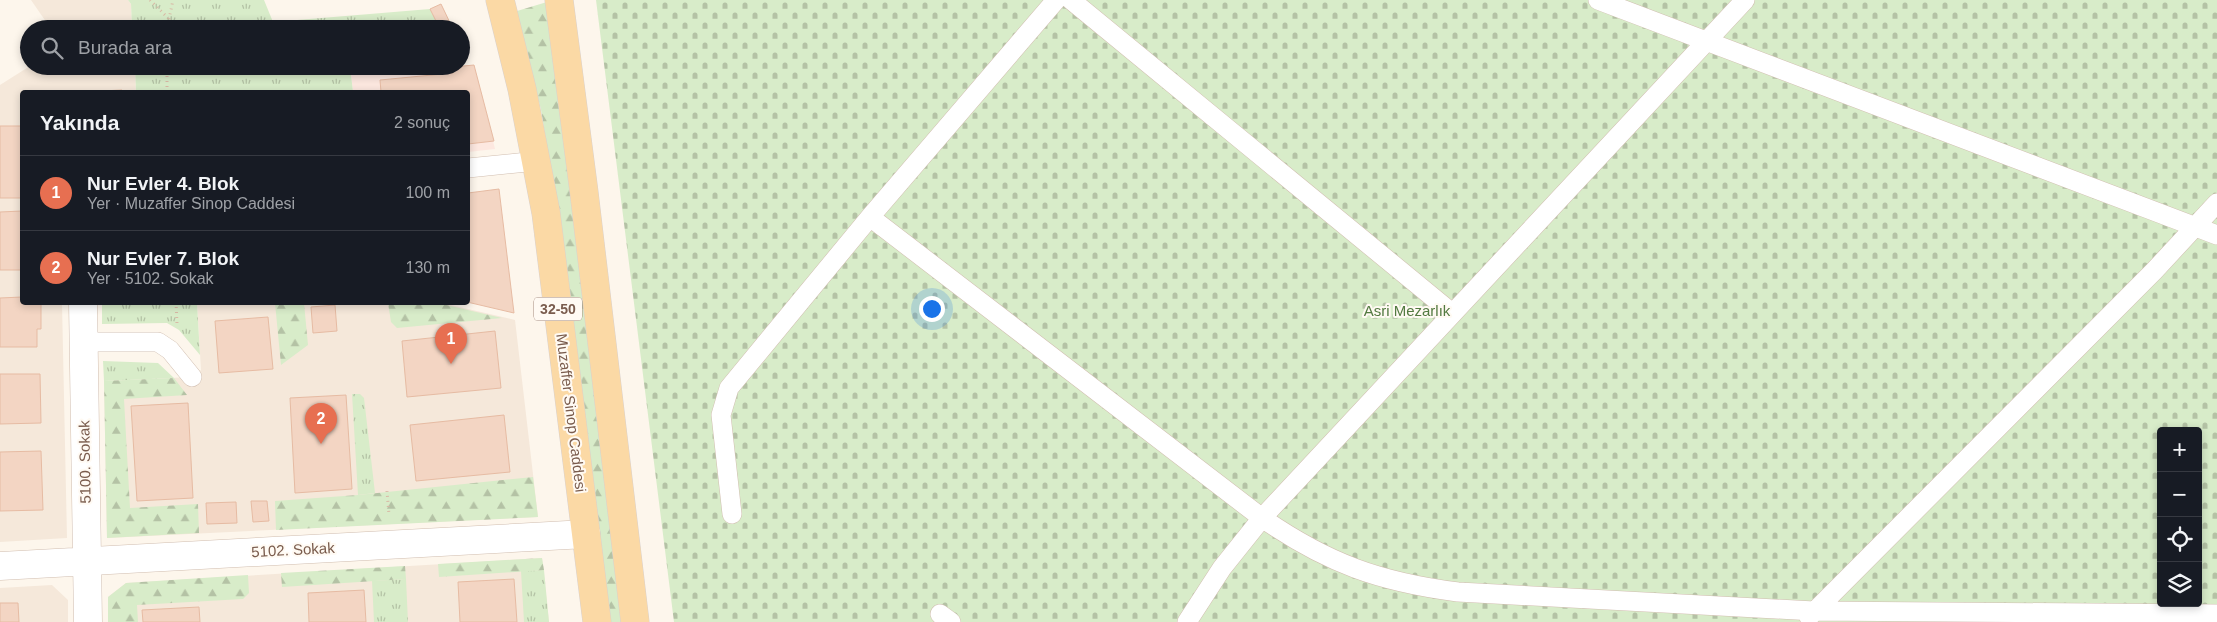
<!DOCTYPE html>
<html lang="tr">
<head>
<meta charset="utf-8">
<style>
  body { margin:0; font-family:Arial,sans-serif; background:#20242c; color:#f1f3f6 }
  .controls { position:absolute; right:15px; bottom:15px; display:grid; overflow:hidden; border-radius:5px; box-shadow:0 2px 8px #0003 }
  .controls button { width:45px; height:45px; display:grid; place-items:center; padding:0; border:0; border-bottom:1px solid #363941; background:#171b24; color:#f1f3f6; font:25px sans-serif }
  .you { position:absolute; left:931px; top:308px; width:18px; height:18px; margin:-12px; border:4px solid #fff; border-radius:50%; background:#1a73e8; box-shadow:0 0 0 8px #1a73e833 }
  .badge { display:grid; place-items:center; width:32px; height:32px; border-radius:50%; background:#e76f51; color:#fff; font-size:16px; font-weight:700 }
  .pin { position:absolute; translate:-50% -41px; filter:drop-shadow(0 1px 2px #0008) }
  .pin::after { content:''; position:absolute; top:26px; width:18px; height:15px; background:inherit; clip-path:polygon(0 0,100% 0,50% 100%) }
  .list { margin:0; padding:0; list-style:none }
  h2 { display:flex; justify-content:space-between; align-items:center; height:65px; margin:0; padding:0 20px; font-size:21px }
  h2 small { font-size:16px; font-weight:400; color:#9ea1a6 }
  .list li { display:grid; grid-template-columns:32px 1fr auto; gap:15px; align-items:center; box-sizing:border-box; height:75px; padding:0 20px; border-top:1px solid #363941 }
  .list b { display:block; font-size:19px; white-space:nowrap }
  .list p { margin:0; font-size:16px; white-space:nowrap; color:#9ea1a6 }
  .list em { font-size:16px; font-style:normal; color:#9ea1a6 }
  .icon { flex:none; width:28px; height:28px; fill:none; stroke:currentColor; stroke-width:2; stroke-linecap:round; stroke-linejoin:round }
  .map { position:relative; flex:none; width:2217px; height:622px; overflow:hidden }
  .search { position:absolute; background:#171b24; box-shadow:0 2px 8px #0003; left:20px; top:20px; width:450px; height:55px; display:flex; align-items:center; gap:12px; box-sizing:border-box; padding:0 18px; border-radius:28px; color:#9ea1a6; font-size:19px }
  .panel { position:absolute; background:#171b24; box-shadow:0 2px 8px #0003; left:20px; top:90px; width:450px; height:215px; border-radius:5px }
  .map>svg:first-child { display:block }
  .residential { fill:#f5e8da }
  .commercial { fill:#fde8e0 }
  .grass { fill:url(#grass-tufts) }
  .forest { fill:url(#forest-firs) }
  .cemetery { fill:url(#cemetery-stones); fill-rule:evenodd }
  .building { fill:#f3d5c3; stroke:#e6bba3 }
  .lines { fill:none; stroke-linecap:round; stroke-linejoin:round }
  .lane-casing { stroke:#d1beb0; stroke-width:20 }
  .street-casing { stroke:#d1beb0; stroke-width:29 }
  .primary-casing { stroke:#dad1cd; stroke-width:29 }
  .path { stroke:#d9b8a5; stroke-width:3; stroke-dasharray:1 4; stroke-linecap:butt }
  .lane { stroke:#fff; stroke-width:19 }
  .street { stroke:#fff; stroke-width:28 }
  .primary { stroke:#fbd9a5; stroke-width:28 }
  .labels { text-anchor:middle; stroke-width:4; stroke-linejoin:round; paint-order:stroke }
  .shield { fill:#fffaf3; stroke:#a28b7f; stroke-width:1 }
  .shield-label { font-size:14px; font-weight:bold; fill:#7a5c4d }
  .park-label { font-size:15px; fill:#537a41; stroke:#fffaf3 }
  .street-label { font-size:15px; fill:#7a5c4d; stroke:#fffaf3 }
</style>
</head>
<body>
<div class="map">
<svg width="2217" height="622" viewBox="0 0 2217 622">
  <defs>
    <pattern id="grass-tufts" width="24" height="20" patternUnits="userSpaceOnUse" patternTransform="scale(1.25)"><rect width="24" height="20" fill="#d8ecc9"/><path d="M3 7l-1-3M5 7V3M7 7l1-3M15 17l-1-3M17 17v-4M19 17l1-3" fill="none" stroke="#b4c2a5"/></pattern>
    <pattern id="forest-firs" width="22" height="20" patternUnits="userSpaceOnUse" patternTransform="scale(1.25)"><rect width="22" height="20" fill="#d8ecc9"/><path d="M5 1l3.5 6h-7zM16 11l3.5 6h-7z" fill="#b4c2a5"/></pattern>
    <pattern id="cemetery-stones" width="16" height="16" patternUnits="userSpaceOnUse" patternTransform="scale(1.25)"><rect width="16" height="16" fill="#d8ecc9"/><path d="M2 7V4a2 2 0 0 1 4 0v3zM10 15v-3a2 2 0 0 1 4 0v3z" fill="#b4c2a5"/></pattern>
  </defs>
  <rect width="100%" height="100%" fill="#fdf6ec"/>
  <path class="residential" d="M31,0H128L131,4L132,29H51Z
    M30,66H135L136,92H22V302L62,303L67,538L0,542V85Z
    M438,302L515,320L538,517L107,538L104,381L192,377L201,370L197,303Z
    M542,558L549,622H108V597L126,583Z
    M52,585L68,600V622H0V588Z"/>
  <path class="commercial" d="M474,65L495,149L468,152V92H353L351,75Z"/>
  <path class="grass" d="M128,0H264L273,22L430,9L440,29H132L131,4Z
    M135,66H457L351,75L353,92H136Z
    M102,303H197L200,355L179,330L167,323L102,324Z
    M103,361L158,363L174,378L104,381Z
    M352,394H360L364,398L375,493L358,495Z
    M544,570L549,622H524L521,571Z
    M406,579L408,622H374L372,581Z"/>
  <path class="forest" d="M547,2L622,622H606L554,187L541,110L517,11Z
    M275,303H304L308,345L281,365Z
    M388,303H438L502,318L397,328L391,322Z
    M174,378L187,395L124,399L130,508L198,504L199,533L107,538L104,381Z
    M533,477L538,517L276,530L275,501L358,495Z
    M542,558L544,570L439,577L438,564Z
    M405,566L406,579L282,587L281,573Z
    M248,575L249,593L243,599L137,605L138,622H108V597L126,583Z"/>
  <path class="cemetery" d="M596,0H2217V622H674ZM2161,431H2198V603H2161Z"/>
  <path class="building" d="M441,4L453,29H440L430,9Z
    M474,65L494,141L468,144V92H381L380,80L453,73V67Z
    M122,90L123,92H81Z
    M0,126H22V198H0Z
    M499,189L514,313L467,302L468,193Z
    M22,211V270H0V212Z
    M22,297V302H41V329H37V347H0V298Z
    M335,305L337,331L313,333L311,307Z
    M268,317L273,369L219,373L215,321Z
    M495,331L501,388L407,397L402,341Z
    M0,374H40L41,423L0,424Z
    M346,395L352,489L295,493L290,398Z
    M188,403L193,498L137,501L131,406Z
    M504,415L510,472L416,481L410,425Z
    M41,451L43,510L0,511V452Z
    M251,501H267L269,521L253,522Z
    M236,502L237,523L207,524L206,503Z
    M514,579L517,622H460L458,582Z
    M364,590L366,622H309L308,593Z
    M0,603H18L19,622H0Z
    M199,607L200,622H143L142,610Z"/>
  <g class="lines">
    <defs>
      <path id="lane" d="M1071,0L1452,313
        M1598,0L2217,235
        M468,168L537,161
        M870,217L1262,518C1327,563 1379,582 1458,592L1814,611L2217,614
        M83,342H158L170,350L192,377
        M732,514L721,415L729,388L870,217L1056,0
        M940,614L951,622
        M1809,617L2154,271L2217,203
        M1187,622L1222,568L1262,518L1745,0"/>
      <path id="street" d="M83,302L88,622
        M0,566L586,534"/>
      <path id="primary" d="M500,0L522,89L546,213L597,622
        M559,0L584,192L635,622"/>
    </defs>
    <use href="#lane" class="lane-casing"/>
    <use href="#street" class="street-casing"/>
    <use href="#primary" class="primary-casing"/>
    <path class="path" d="M150,0L168,18
      M167,29L173,0
      M167,66V92
      M176,302L177,324
      M387,491L389,515"/>
    <use href="#lane" class="lane"/>
    <use href="#street" class="street"/>
    <use href="#primary" class="primary"/>
  </g>
  <g class="labels">
    <rect class="shield" x="534" y="297.5" width="48" height="23" rx="4"/>
    <g class="shield-label">
      <text x="558" y="314">32-50</text>
    </g>
    <g class="park-label">
      <text x="1407" y="316">Asri Mezarlık</text>
    </g>
    <g class="street-label">
      <text transform="translate(571 413) rotate(83)" y="5">Muzaffer Sinop Caddesi</text>
      <text transform="translate(85 462) rotate(-91)" y="5">5100. Sokak</text>
      <text transform="translate(293 550) rotate(-3)" y="5">5102. Sokak</text>
    </g>
  </g>
</svg>
<div class="controls">
<button>+</button>
<button>−</button>
<button><svg class="icon" aria-label="locate" viewBox="0 0 24 24"><circle cx="12" cy="12" r="6"/><path d="M12 2v4M12 18v4M2 12h4M18 12h4"/></svg></button>
<button><svg class="icon" aria-label="layers" viewBox="0 0 24 24"><path d="M12 4l9 5-9 5-9-5zM3 14l9 5 9-5"/></svg></button>
</div>
<div class="you"></div>
<div class="pin badge" style="left:451px;top:364px">1</div>
<div class="pin badge" style="left:321px;top:444px">2</div>
<div class="search"><svg class="icon" aria-label="search" viewBox="0 0 24 24"><circle cx="10" cy="10" r="6"/><path d="M15 15l6 6"/></svg>Burada ara</div>
<section class="panel">
<h2>Yakında<small>2 sonuç</small></h2>
<ul class="list">
<li><span class="badge">1</span><div><b>Nur Evler 4. Blok</b><p>Yer · Muzaffer Sinop Caddesi</p></div><em>100 m</em></li>
<li><span class="badge">2</span><div><b>Nur Evler 7. Blok</b><p>Yer · 5102. Sokak</p></div><em>130 m</em></li>
</ul>
</section>
</div>
</body>
</html>
